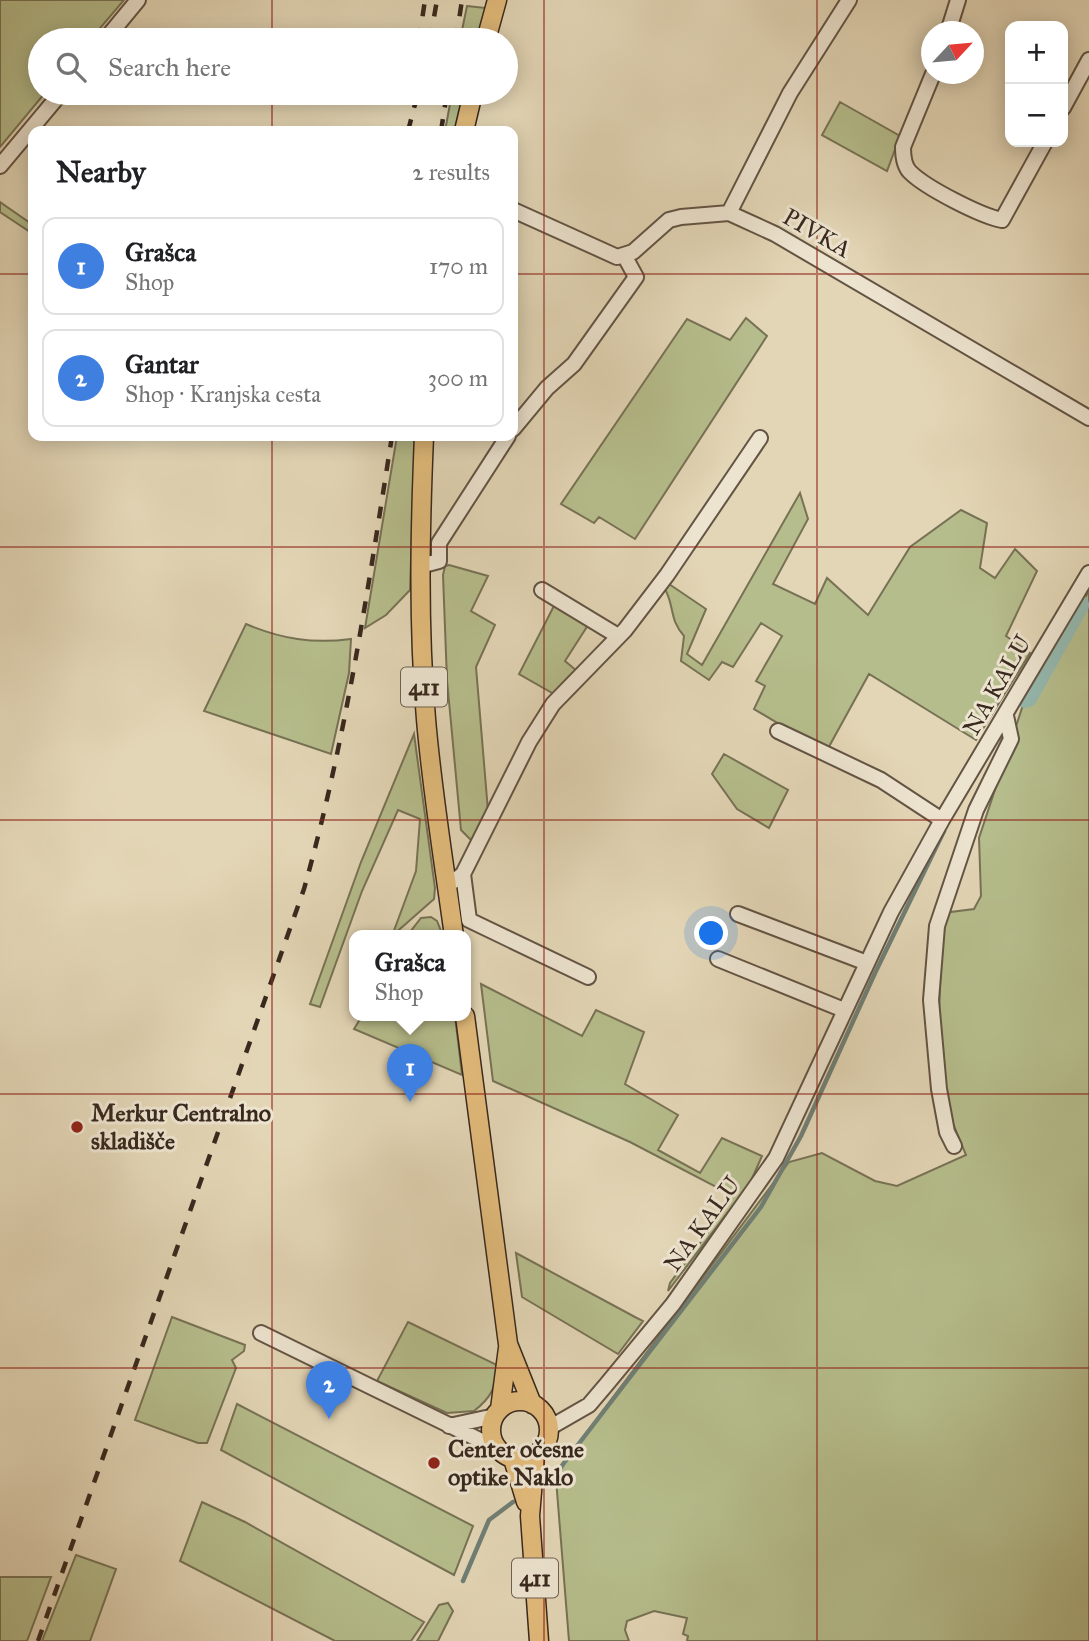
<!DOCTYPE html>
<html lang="en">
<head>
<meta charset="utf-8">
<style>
  body { margin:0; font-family:"IM FELL Great Primer",serif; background:#f6f6f6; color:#202124 }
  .controls { position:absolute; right:21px; top:21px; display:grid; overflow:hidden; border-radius:14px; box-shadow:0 4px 18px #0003 }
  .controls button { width:63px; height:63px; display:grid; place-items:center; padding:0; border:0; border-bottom:2px solid #e0e0e0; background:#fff; color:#202124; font:35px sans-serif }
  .compass { position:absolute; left:921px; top:21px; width:63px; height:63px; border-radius:50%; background:#fff; box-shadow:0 4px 18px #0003; rotate:64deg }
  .you { position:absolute; left:712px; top:934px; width:24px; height:24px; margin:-18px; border:5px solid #fff; border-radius:50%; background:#1a73e8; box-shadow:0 0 0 10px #1a73e833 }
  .badge { display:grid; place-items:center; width:46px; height:46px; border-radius:50%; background:#1a73e8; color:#fff; font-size:23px; font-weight:700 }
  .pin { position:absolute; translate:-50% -58px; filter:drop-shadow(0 2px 4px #0008) }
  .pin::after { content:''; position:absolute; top:37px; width:24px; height:21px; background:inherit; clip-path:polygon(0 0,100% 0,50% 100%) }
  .popup { position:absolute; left:349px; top:930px; width:122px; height:91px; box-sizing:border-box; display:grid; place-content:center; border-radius:14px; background:#fff; filter:drop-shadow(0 2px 5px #0005); font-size:23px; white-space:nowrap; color:#757577 }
  .popup b { font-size:26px; color:#202124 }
  .popup::after { content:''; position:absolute; left:50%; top:100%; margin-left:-14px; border:14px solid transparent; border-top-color:#fff }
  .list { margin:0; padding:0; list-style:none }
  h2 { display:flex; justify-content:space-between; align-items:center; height:91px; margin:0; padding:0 28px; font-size:30px }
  h2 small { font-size:23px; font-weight:400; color:#757577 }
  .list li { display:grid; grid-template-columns:46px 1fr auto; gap:21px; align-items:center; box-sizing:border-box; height:98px; margin:0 14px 14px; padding:0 14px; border:2px solid #e0e0e0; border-radius:14px }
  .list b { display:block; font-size:26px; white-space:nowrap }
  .list p { margin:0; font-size:23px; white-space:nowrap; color:#757577 }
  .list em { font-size:23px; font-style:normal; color:#757577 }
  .icon { flex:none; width:38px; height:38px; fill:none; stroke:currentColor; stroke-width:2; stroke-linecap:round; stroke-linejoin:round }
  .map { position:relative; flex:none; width:1089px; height:1641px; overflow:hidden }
  .search { position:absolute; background:#fff; box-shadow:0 4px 18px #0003; left:28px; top:28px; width:490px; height:77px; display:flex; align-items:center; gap:18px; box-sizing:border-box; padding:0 24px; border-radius:38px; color:#757577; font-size:26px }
  .panel { position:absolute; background:#fff; box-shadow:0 4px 18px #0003; left:28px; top:126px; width:490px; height:315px; border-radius:14px }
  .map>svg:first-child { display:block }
  .green { fill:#b6bd8c; stroke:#777255; stroke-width:2 }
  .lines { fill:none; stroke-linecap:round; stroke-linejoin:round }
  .stream { stroke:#707f75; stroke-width:4.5 }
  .river { stroke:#95b9af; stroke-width:24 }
  .minor-casing { stroke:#635444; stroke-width:18 }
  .major-casing { stroke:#38281e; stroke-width:21 }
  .minor { stroke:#ede4d0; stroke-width:14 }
  .major { stroke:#e2bb7b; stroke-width:18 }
  .rail { stroke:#38281e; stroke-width:4.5; stroke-dasharray:12 12; stroke-linecap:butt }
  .grid { fill:none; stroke:#8f2418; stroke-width:2; stroke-opacity:0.55 }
  .poi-dot { fill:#8f2418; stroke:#ede4d0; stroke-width:2.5 }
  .labels { text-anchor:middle; stroke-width:6; stroke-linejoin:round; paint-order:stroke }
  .shield { fill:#ede4d0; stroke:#6e6053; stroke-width:2 }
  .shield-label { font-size:23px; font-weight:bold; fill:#38281e }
  .street-label { font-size:24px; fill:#38281e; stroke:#ede4d0 }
  .poi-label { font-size:24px; font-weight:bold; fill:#38281e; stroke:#ede4d0; text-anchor:start }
</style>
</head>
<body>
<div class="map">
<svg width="1089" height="1641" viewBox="0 0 1089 1641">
  <rect width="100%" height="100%" fill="#e3d6b6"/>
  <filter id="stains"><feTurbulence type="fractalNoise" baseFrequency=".00286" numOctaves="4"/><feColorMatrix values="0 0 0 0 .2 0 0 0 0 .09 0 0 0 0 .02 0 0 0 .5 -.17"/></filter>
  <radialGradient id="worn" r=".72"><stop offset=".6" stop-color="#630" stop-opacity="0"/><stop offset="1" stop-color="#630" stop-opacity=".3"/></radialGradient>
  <path class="green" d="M0,0H124L90,40H40V93H45L0,147Z
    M467,6L486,8L477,40H460Z
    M452,93H464L455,131H445Z
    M840,102L900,136L887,171L822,135Z
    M0,202L33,225V234L0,212Z
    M746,318L767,336L635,539L599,517L594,523L561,504L687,319L730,340Z
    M397,436H415L410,590L386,615L365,628Z
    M800,493L808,519L773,584L815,604L827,578L868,615L910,547L961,510L987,523L980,568L995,578L1015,549L1037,571L1006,636L1030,653L976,740L869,674L826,752L754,709L765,686L756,681L782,636L761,623L733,667L722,662L709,680L681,661L684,636C669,619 675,608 665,589L669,584L706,609L687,654L702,665Z
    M449,565L488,576L471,611L495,625L476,667L488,811L477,838L471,840L461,830L447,680L443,575L445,566Z
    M1089,591V1641H687L688,1636L683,1634L687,1618L654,1611L627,1621L625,1630L629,1641H569L556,1479L567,1459L789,1162L822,1153L875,1181L897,1186L966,1155L951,1119L937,1060L943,913L974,909L981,896L979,838L1026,696Z
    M556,602L590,622L565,661L577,671L554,694L519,674Z
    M246,624C281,639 313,644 351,639L349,673L331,754L204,711Z
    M414,734L435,888L434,899L392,936L416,871L420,819L398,810L362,891L320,1007L310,1004L361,862Z
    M724,754L788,790L769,828L737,809L712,774Z
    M431,917L437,921L443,936H407L421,918Z
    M481,984L582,1036L596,1010L644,1032L625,1084L678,1115L658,1150L700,1173L722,1138L762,1156L750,1183L668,1291L670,1283L728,1205V1193L630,1142L493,1081Z
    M362,1016H455L462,1075L354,1029Z
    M516,1253L635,1317L643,1321L618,1354L522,1297Z
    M172,1317L245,1345L244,1351L232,1360L236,1368L207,1443H198L135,1420Z
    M408,1322L497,1365C496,1387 492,1397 474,1411L447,1413L377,1381Z
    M237,1404L473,1526L454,1575L221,1450Z
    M202,1502L245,1522L424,1622L411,1641H335L180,1561Z
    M76,1555L116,1569L90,1641H42Z
    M0,1577H51L27,1641H0Z
    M448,1603L453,1611L438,1641H417L439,1605Z"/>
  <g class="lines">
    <path class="stream" d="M557,1472L761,1207L801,1136L875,973L944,831
      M463,1581L489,1520L513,1502"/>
    <path class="river" d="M1026,696L1077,605"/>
    <defs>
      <path id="minor" d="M948,32L958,0
        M105,40L138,0
        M933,74L903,147C903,156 904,166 910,172C926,188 981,216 1002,220L1045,142
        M1063,108L1089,60
        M0,166L61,93
        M513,210L617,257L633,252L669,220L681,217L729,213L775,234L1089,418
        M729,213L790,93L849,0
        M513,429L547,388L574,364L636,277L625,257
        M420,566L439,561V543L508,436
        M542,590L618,636
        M778,731L881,780L942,820
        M463,874L469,920L588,977
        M447,886L463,874L529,742L553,704L625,630L667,575L760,438
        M738,914L867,963
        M718,959L844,1010
        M954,1146L947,1132L939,1089L931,1000L937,926L976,810L1011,739L1006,716
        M261,1333L498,1449
        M449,1426L495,1416
        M549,1428L589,1405L606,1385L673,1304L776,1158L891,912L942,820L1089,573"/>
      <path id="major" d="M486,40L497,0
        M464,131L473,93
        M424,436C420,530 418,624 426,719C432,791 444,863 454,936
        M465,1016L508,1344L532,1404
        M491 1430a29 29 0 1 1 58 0a29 29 0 1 1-58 0Z
        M500,1409L508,1348
        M535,1456L530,1516L539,1641
        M513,1459L526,1502"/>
    </defs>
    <use href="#minor" class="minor-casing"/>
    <use href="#major" class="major-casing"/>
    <use href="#minor" class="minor"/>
    <use href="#major" class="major"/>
    <path class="rail" d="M419,40L425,0
      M430,40L437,0
      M456,40L462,0
      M408,131L418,93
      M441,131L447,93
      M38,1641L304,889C346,740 368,588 392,436"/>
  </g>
  <path class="grid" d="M272,0V40M544,0V1641M817,0V1641M272,93V131M0,274H33M513,274H1089M272,436V1641M0,547H1089M0,820H1089M0,1094H1089M0,1368H1089"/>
  <g class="poi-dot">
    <circle cx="77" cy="1127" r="7"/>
    <circle cx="434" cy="1463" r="7"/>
  </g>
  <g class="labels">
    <g class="shield">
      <rect x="401" y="667.5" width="46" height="39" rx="5"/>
      <rect x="512" y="1558.5" width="46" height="39" rx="5"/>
    </g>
    <g class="shield-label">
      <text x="424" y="695">411</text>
      <text x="535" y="1586">411</text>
    </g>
    <g class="street-label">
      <text transform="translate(817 233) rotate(30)" y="8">PIVKA</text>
      <text transform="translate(997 685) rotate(-60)" y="8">NA KALU</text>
      <text transform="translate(702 1224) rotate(-54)" y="8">NA KALU</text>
    </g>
    <g class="poi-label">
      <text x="91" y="1121">Merkur Centralno<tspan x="91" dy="28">skladišče</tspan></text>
      <text x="448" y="1457">Center očesne<tspan x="448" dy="28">optike Naklo</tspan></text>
    </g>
  </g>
  <rect width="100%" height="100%" filter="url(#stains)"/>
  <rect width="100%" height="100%" fill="url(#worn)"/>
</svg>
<div class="controls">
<button>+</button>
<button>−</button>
</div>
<svg class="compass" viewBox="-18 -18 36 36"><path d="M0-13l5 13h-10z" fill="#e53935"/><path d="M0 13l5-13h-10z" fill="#757577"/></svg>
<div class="you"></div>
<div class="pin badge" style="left:410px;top:1102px;background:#3f7fe0">1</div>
<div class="popup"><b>Grašca</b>Shop</div>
<div class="pin badge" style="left:329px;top:1419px;background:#3f7fe0">2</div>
<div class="search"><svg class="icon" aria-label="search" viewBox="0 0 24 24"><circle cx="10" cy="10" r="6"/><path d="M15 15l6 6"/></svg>Search here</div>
<section class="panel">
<h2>Nearby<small>2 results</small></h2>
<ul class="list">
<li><span class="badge" style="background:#3f7fe0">1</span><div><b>Grašca</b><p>Shop</p></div><em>170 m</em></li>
<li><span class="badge" style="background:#3f7fe0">2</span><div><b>Gantar</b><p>Shop · Kranjska cesta</p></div><em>300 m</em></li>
</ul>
</section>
</div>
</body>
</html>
